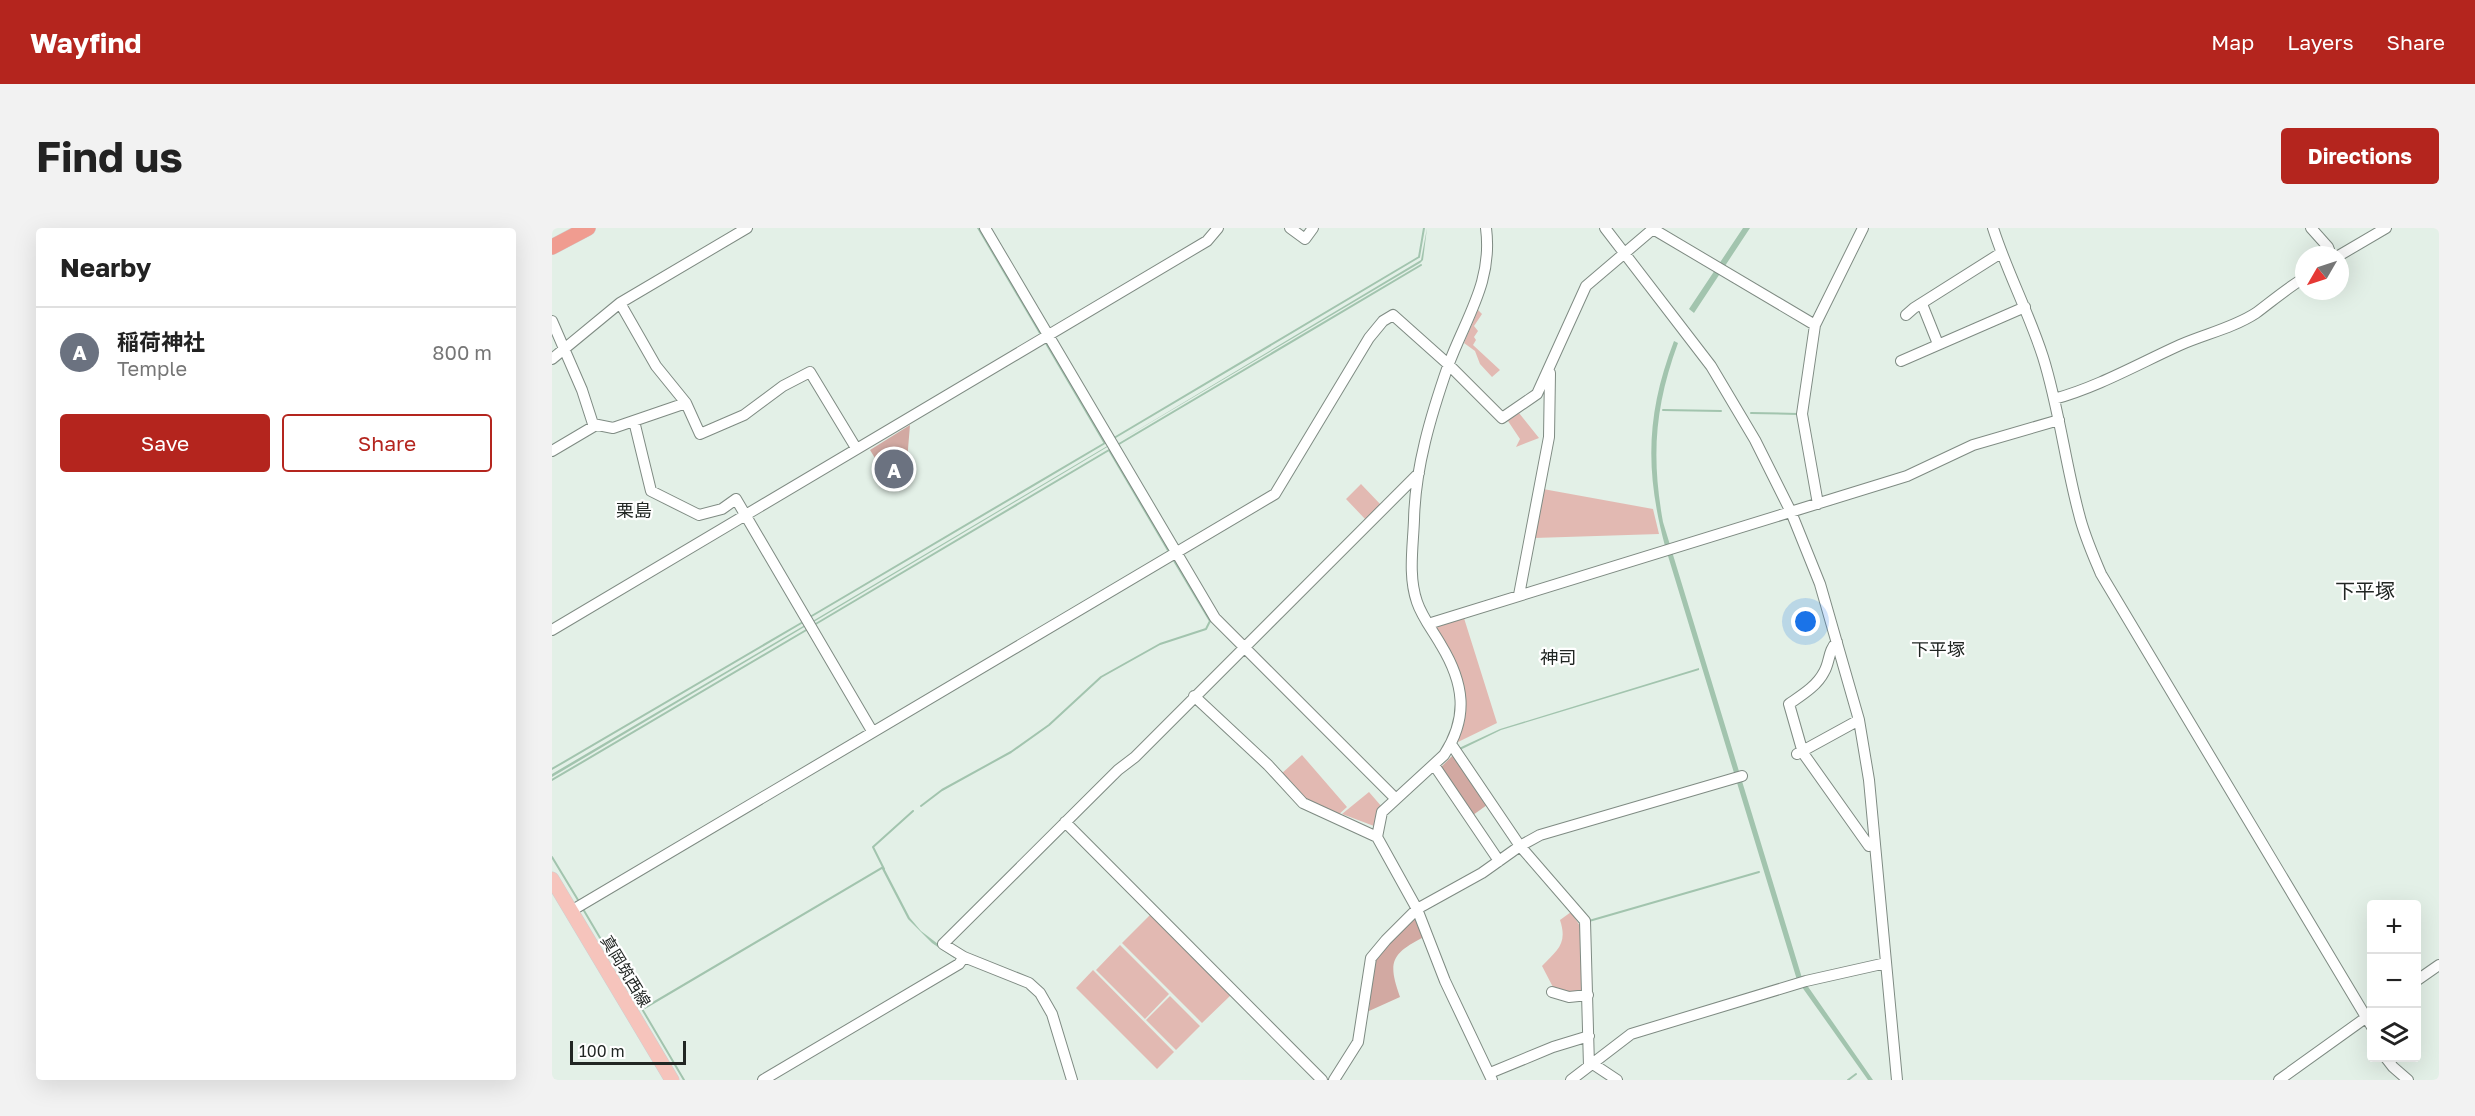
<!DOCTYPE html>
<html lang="en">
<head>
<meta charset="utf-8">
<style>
  body { margin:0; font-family:"Golos Text","Noto Sans JP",sans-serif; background:#f2f2f2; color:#222 }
  .controls { position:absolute; right:18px; bottom:18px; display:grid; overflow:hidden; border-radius:6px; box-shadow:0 6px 24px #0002 }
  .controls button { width:54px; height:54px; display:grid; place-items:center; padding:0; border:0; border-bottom:2px solid #e0e0e0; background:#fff; color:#222; font:30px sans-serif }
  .compass { position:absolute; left:1743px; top:18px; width:54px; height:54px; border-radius:50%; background:#fff; box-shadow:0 6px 24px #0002; rotate:231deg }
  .scale { position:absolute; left:18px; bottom:15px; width:116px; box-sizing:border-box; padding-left:6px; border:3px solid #212623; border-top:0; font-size:16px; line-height:21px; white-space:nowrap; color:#212623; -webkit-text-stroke:4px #fff; paint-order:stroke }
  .you { position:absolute; left:1254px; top:394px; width:21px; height:21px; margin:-15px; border:4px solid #fff; border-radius:50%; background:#1a73e8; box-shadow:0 0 0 9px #1a73e833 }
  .badge { display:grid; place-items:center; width:39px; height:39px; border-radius:50%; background:#b4251e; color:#fff; font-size:20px; font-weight:700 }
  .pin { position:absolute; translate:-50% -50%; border:3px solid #fff; box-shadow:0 2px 6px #0006 }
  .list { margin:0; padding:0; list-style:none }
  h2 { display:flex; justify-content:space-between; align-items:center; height:78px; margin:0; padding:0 24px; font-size:26px }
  h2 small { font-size:20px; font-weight:400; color:#767676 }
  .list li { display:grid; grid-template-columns:39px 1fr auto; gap:18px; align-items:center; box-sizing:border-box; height:90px; padding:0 24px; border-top:2px solid #e0e0e0 }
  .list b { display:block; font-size:22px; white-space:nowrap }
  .list p { margin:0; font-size:20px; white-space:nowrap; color:#767676 }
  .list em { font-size:20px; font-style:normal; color:#767676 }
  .actions { display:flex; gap:12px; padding:18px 24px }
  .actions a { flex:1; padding:14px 0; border:2px solid #b4251e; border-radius:6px; text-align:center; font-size:21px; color:#b4251e }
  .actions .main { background:#b4251e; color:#fff }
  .icon { flex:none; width:33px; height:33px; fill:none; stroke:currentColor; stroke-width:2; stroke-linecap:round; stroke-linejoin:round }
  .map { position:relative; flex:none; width:1887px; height:852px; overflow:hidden; border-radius:6px }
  header { display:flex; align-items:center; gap:36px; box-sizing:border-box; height:84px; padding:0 30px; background:#b4251e; color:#fff }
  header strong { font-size:28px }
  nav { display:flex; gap:33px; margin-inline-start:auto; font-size:21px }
  .intro { display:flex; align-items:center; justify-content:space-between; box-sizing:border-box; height:144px; padding:0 36px }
  h1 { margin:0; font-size:42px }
  .button { padding:15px 27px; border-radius:6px; background:#b4251e; color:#fff; font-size:21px; font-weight:700 }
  main { display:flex; gap:36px; padding:0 36px }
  aside { flex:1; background:#fff; border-radius:6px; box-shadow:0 6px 24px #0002 }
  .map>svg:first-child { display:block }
  .green { fill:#e2b9b2 }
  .forest { fill:#d2a9a2 }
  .water { fill:#a2c4ae }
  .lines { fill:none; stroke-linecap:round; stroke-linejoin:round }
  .stream { stroke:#a2c4ae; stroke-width:2 }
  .minor-casing { stroke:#7f8b83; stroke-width:12 }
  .major-casing { stroke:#cecfcf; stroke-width:15 }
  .highway-casing { stroke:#cecfcf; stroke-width:16 }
  .minor { stroke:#fff; stroke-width:10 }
  .major { stroke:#f6c4bc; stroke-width:14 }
  .highway { stroke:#f09c90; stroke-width:15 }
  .labels { text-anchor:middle; stroke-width:4.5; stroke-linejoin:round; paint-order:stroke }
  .street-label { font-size:16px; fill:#212623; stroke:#fff }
  .neighbourhood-label { font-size:18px; fill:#212623; stroke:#fff }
  .quarter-label { font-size:20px; fill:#212623; stroke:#fff }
</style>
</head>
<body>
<header>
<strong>Wayfind</strong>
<nav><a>Map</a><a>Layers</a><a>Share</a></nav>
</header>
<div class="intro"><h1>Find us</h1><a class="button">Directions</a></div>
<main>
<aside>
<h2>Nearby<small></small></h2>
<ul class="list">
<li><span class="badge" style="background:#6b7280">A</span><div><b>稲荷神社</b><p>Temple</p></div><em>800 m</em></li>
</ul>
<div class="actions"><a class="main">Save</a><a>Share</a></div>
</aside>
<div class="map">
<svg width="1887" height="852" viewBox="0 0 1887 852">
  <rect width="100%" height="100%" fill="#e3f0e7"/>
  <path class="green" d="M926,82L930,86L922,98L926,103L922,109L924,112L921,117L948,142L940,149L928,136L923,123L912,115Z
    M967,185L987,210L964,219L968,211L956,193Z
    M809,256L829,277L814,292L794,271Z
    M991,261L1101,281L1107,306L982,310Z
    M911,387L945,495L906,514L914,476L912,457L884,400L888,396Z
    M750,527L795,579L785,588L760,578L728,547Z
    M817,564L830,579L822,598L790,586Z
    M1019,684L1028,698L1031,764L1016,766L1002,761L990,738C1005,722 1016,716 1008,692Z
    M599,686L679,767L650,795L570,715Z
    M568,717L617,766L593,791L544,742Z
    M541,742L622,824L605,841L524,760Z
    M618,768L648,798L624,822L594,792Z"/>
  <path class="forest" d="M358,197L354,245L337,253L318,222Z
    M901,527L935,577L921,587L888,540Z
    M863,691L872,709C838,726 836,735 848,769L817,783L821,736L842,710Z"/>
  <path class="water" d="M425,0H427L555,216H552Z
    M875,0L871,32L868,35L564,215L869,32Z
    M1191,0H1198L1142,85L1137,81Z
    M1122,113L1126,115C1103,178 1099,228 1111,294L1250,750L1321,852H1316L1245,752L1113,318C1093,243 1094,186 1122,113Z
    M557,217V218L260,395L259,394Z
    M253,397L254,398L0,549V546Z
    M1147,440V442L949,502L908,522L907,520L948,501Z
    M331,638L358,690L369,703L403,729L402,730L380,715L356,691L330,641L93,781L92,779Z"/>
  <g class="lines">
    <path class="stream" d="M1111,182L1169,183
      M1199,185L1246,186
      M562,210L867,29L872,0
      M567,216L869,37
      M258,389L553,215
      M262,397L557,222L617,324
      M0,541L251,394
      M0,552L256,401
      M369,578L390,562L459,524L497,497L549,449L608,416L654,401L658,393L621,331
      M0,629L26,672
      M332,641L321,619L361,583
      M31,681L132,852
      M1037,693L1207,644
      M1296,852L1304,846"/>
    <defs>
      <path id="minor" d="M433,0L663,390L843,570
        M738,0L753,11L761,0
        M934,0C941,54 914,89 896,138C879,187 863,240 862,292C861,319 856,348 865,374C870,389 881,403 889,417C912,455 917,489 892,527L830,584L825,609L865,681L893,753L940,852
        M1053,0L1159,138L1203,212L1239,284L1268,356L1307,492L1317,552L1345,852
        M1441,0C1455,44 1477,85 1491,129C1507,180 1513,234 1527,286C1532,307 1541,327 1549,346L1820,799
        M1759,0L1776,19L1779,27
        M1788,27L1834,0
        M68,75L104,138L134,175L148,206L192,187L231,158L258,144L304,220
        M1370,76L1386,116
        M1354,87L1362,80L1449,25
        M0,93L30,162L41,196L61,200L134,175
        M0,131L68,75L195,0
        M1349,133L1473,79
        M1502,171C1546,159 1586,136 1628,117C1653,106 1681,100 1704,85C1720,73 1734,61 1752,50
        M82,193L99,263L147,287L170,281L184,271L320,503
        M0,223L44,197
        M1266,276L1250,186L1263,97L1311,0
        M967,367L997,209L998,145
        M876,396L1355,248L1421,217L1507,192
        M0,402L655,13L666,0
        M1285,414C1276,422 1278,434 1272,444C1265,458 1250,467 1237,476L1251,525L1317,618
        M642,468L716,537L751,575L825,609
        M899,516L968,618L1033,693L1037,838
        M1245,526L1307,492
        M882,537L947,633
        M513,594L770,852
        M19,683L723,266L817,110L831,93L841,87L897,137L950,190L985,166L1034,58L1101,1L1263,97
        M1864,753L1887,737
        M1000,764L1017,769L1036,767
        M1834,830L1841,839L1856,852
        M1041,836L1065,852
        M938,845L1001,819L1037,808
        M211,852L407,736L412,729
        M520,852L500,786L488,765L477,755L412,729L391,716L566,542L583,529L867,245
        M782,852L806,814L819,730L834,712L865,681L930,645L968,618L988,607L1190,548
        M1019,852L1079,806L1254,753L1334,735
        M1727,852L1819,786"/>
      <path id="major" d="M0,651L120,852"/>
      <path id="highway" d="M0,19L36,0"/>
    </defs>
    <use href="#minor" class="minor-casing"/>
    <use href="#major" class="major-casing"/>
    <use href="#highway" class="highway-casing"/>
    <use href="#minor" class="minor"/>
    <use href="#major" class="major"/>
    <use href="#highway" class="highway"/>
  </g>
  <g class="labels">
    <g class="street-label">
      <text transform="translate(74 743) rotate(59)" y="6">真岡筑西線</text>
    </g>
    <g class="neighbourhood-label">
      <text x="82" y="289">栗島</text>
      <text x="1386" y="428">下平塚</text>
      <text x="1006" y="436">神司</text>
    </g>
    <g class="quarter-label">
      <text x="1813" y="370">下平塚</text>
    </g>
  </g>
</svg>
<div class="controls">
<button>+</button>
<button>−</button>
<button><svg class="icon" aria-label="layers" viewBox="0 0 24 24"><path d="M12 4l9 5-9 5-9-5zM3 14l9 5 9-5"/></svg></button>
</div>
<svg class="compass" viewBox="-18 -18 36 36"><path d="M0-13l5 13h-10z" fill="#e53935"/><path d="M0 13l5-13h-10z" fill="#767676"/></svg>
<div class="scale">100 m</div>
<div class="you"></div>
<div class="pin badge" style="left:342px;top:241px;background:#6b7280">A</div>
</div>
</main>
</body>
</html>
